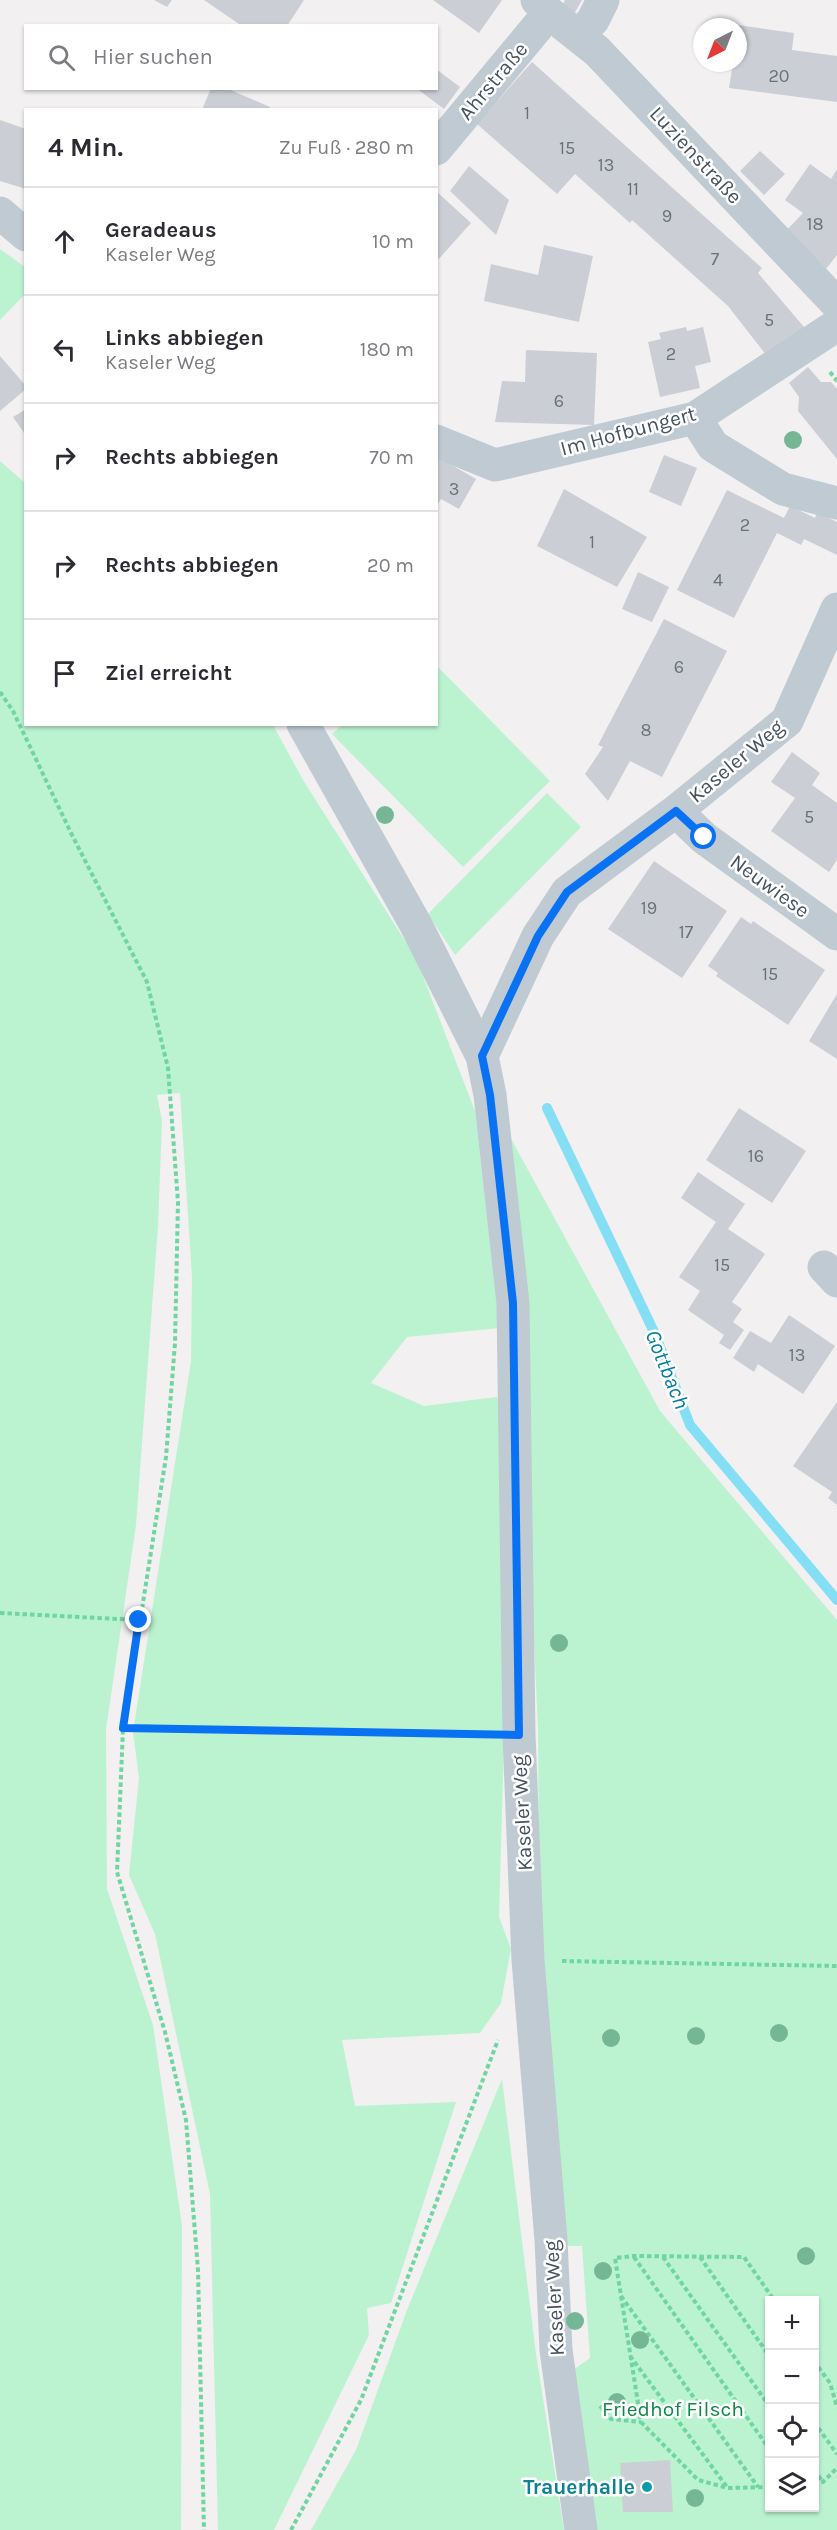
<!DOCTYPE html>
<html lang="de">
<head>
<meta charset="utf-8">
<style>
  body { margin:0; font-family:Karla,sans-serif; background:#f7f7f7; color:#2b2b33 }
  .controls { position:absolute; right:18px; bottom:18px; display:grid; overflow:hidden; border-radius:0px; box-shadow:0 2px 4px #0004 }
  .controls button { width:54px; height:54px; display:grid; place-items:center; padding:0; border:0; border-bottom:2px solid #e1e1e2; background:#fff; color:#2b2b33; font:30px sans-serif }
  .compass { position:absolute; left:693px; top:18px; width:54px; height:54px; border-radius:50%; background:#fff; box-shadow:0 2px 4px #0004; rotate:222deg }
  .stop { position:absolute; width:18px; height:18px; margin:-14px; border:4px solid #0872f3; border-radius:50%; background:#fff }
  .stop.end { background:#0872f3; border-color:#fff; box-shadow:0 2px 6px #0008 }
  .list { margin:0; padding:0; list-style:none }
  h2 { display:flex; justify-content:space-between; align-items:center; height:78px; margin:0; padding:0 24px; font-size:26px }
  h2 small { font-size:20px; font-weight:400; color:#7c7c81 }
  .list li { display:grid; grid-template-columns:39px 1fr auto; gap:18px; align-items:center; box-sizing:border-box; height:108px; padding:0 24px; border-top:2px solid #e1e1e2 }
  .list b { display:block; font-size:22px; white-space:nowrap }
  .list p { margin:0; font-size:20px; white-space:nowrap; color:#7c7c81 }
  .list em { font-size:20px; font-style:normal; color:#7c7c81 }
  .icon { flex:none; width:33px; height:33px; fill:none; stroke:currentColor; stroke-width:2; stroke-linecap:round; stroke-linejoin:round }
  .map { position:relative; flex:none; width:837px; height:2530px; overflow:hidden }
  .search { position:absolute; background:#fff; box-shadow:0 2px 4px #0004; left:24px; top:24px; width:414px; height:66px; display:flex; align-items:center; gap:15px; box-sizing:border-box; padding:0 21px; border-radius:0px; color:#7c7c81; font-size:22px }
  .panel { position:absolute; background:#fff; box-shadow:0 2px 4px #0004; left:24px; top:108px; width:414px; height:618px; border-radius:0px }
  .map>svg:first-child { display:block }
  .green { fill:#bbf3d0; fill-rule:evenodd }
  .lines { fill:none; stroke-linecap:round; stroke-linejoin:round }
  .stream { stroke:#84def4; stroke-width:10 }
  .building { fill:#cbcfd5 }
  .path { stroke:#6fd5a1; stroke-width:4; stroke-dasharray:4.5 3; stroke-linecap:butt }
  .minor { stroke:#bfcad3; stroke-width:33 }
  .tree { fill:#75b795 }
  .route { stroke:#0872f3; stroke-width:8 }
  .culture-dot { fill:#0f9aa8; stroke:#fff; stroke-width:2 }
  .labels { text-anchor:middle; stroke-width:5; stroke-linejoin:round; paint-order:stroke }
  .number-label { font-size:18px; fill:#67727c }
  .street-label { font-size:21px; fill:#46535f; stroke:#fff }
  .park-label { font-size:21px; fill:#0f884a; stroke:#fff }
  .culture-label { font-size:21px; font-weight:bold; fill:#0d838f; stroke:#fff; text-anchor:end }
  .water-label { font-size:22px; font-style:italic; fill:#03809f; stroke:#fff }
</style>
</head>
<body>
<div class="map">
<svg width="837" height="2530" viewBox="0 0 837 2530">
  <rect width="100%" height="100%" fill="#f2f0f0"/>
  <path class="green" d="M0,249L25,267L26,293L0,320Z
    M0,461L25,483L26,724L273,725L303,780L416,958L475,1111L500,1328L407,1337L371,1383L424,1406L497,1397L504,1427V1743L499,1917L511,1949L501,2003L480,2033L342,2040L355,2106L456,2102L391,2303L367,2308L369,2335L274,2530H218L210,2194L155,1934L129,1875L139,1778L133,1732L191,1361L192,1277L180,1093L157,1095L162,1121L158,1226L136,1525L106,1729L107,1889L153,2025L182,2226L181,2530H0Z
    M437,666L550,781L463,867L332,734L342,725L436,724Z
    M547,793L581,827L455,955L428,914Z
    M509,1135L660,1411L837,1620V2530H590L570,2372L590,2358L582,2246H561L540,2028L538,1726ZM770,2300H814V2508H770Z
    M502,2079L536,2354L564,2530H311L356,2450L407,2310Z"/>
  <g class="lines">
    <path class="stream" d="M547,1108L655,1334L690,1425L837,1600"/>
  </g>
  <path class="building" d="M154,0H172L167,7Z
    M204,0H304L287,26H242Z
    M433,0H502L479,33Z
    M565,0H582L573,16L561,8Z
    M738,25L794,33L792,50L837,56V102L729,88L733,63H738Z
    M532,62L762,268L758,273L810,334L770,360L728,306L632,220L630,223L575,174L557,194L477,124Z
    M436,69L460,87L444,109L416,88H436Z
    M211,88H226L270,107L269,110H202Z
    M0,120L26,129V189L0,181Z
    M760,151L785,174L764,195L740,171Z
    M810,164L831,179L837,169V255L822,274L783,234L803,213L785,200Z
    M469,166L509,200L496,235L450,191Z
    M436,191L471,223L436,262Z
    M544,245L593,256L579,322L484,301L491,264L538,275Z
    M686,327L687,331L703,327L711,362L695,366L700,388L660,397L648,342L661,339L659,333Z
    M526,350L597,353L594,425L495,422L502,381L525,382Z
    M0,356L26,386V389L0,411Z
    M808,367L821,382H831L837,389V459L798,411L799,397L789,383Z
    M26,409V436L13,417Z
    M664,455L697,468L681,506L649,492Z
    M436,456L476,479L459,509L441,499L436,507Z
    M564,489L647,537L617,587L537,546Z
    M727,490L784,518L790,506L815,518L817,512L837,522V555L804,539L801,545L777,533L734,618L677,590Z
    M638,572L669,587L652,622L622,609Z
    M664,619L727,651L662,777L630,761L608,801L585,774L603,747L598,745Z
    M792,752L820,773L812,785L837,803V860L829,872L771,831L795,798L771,782Z
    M654,861L727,911L682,978L608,929Z
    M741,917L751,924L753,921L825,970L788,1025L716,976L718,973L708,966Z
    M837,994V1059L809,1041Z
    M739,1108L806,1151L772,1203L706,1160Z
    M698,1172L745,1204L728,1229L765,1254L732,1302L742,1309L733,1322L744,1330L730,1350L719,1343L724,1335L688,1310L700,1291L679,1277L716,1222L681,1198Z
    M789,1315L835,1346L803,1394L758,1364L754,1372L733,1358L750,1331L771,1343Z
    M837,1402V1505L828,1498L832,1492L793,1466Z
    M670,2460L673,2512H623L620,2463Z"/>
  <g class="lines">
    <path class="path" d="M830,372L837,381
      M0,692L13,711L71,833L147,982L168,1068L178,1202L175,1343L166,1457L123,1729L117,1872L165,2032L186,2120L198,2270L204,2530
      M0,1613L139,1620
      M123,1729L485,1735
      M562,1961L837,1966
      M634,2257L770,2450
      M663,2257L770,2407
      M700,2257L770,2357
      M621,2296L758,2487
      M630,2356L727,2487
      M814,2361L830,2383L837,2407
      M600,2406L611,2419L641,2422
      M814,2422L837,2454
      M814,2470L823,2482
      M814,2484L823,2482L837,2468
      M770,2487L728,2488L698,2480L641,2422L615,2258L633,2256L744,2257L774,2300
      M291,2530L361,2400L498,2040"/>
    <path class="minor" d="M537,0L549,13L597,51L837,304
      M579,36L593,20L603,0
      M436,149L549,13
      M0,213L26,235
      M695,418L713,446L783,489L837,503
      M436,441L495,465L695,418L837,325
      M303,724L416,925L482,1056
      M676,811L704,838L837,934
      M824,1267L837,1281
      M581,2530L556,2350L551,2240L528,1960L519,1735L513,1303L490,1095L482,1056L538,936L567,892L676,811L787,721L837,609"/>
  </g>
  <g class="tree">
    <circle cx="793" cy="440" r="9"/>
    <circle cx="385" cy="815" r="9"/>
    <circle cx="559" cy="1643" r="9"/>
    <circle cx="779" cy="2033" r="9"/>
    <circle cx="696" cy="2036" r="9"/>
    <circle cx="611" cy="2038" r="9"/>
    <circle cx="806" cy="2256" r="9"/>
    <circle cx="603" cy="2271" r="9"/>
    <circle cx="575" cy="2321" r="9"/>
    <circle cx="640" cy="2340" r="9"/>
    <circle cx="617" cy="2402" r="9"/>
    <circle cx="695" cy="2498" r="9"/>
  </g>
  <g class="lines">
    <path class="route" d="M139,1620L123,1728L519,1735L513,1303L490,1095L482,1056L538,936L567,892L676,811L704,837"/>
  </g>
  <circle class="culture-dot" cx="647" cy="2487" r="6"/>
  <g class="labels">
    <g class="number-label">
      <text x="779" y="82">20</text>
      <text x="527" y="119">1</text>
      <text x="567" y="154">15</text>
      <text x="606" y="171">13</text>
      <text x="633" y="195">11</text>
      <text x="667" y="222">9</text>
      <text x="815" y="230">18</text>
      <text x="715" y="265">7</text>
      <text x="769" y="326">5</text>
      <text x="671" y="360">2</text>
      <text x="559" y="407">6</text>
      <text x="454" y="495">3</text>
      <text x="745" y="531">2</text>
      <text x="592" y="548">1</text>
      <text x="718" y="586">4</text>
      <text x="679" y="673">6</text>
      <text x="646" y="736">8</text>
      <text x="809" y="823">5</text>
      <text x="649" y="914">19</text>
      <text x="686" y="938">17</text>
      <text x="770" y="980">15</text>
      <text x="756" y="1162">16</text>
      <text x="722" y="1271">15</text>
      <text x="797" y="1361">13</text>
    </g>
    <g class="street-label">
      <text transform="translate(493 81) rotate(-50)" y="7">Ahrstraße</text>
      <text transform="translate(696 155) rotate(47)" y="7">Luzienstraße</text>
      <text transform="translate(628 431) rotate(-15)" y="7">Im Hofbungert</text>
      <text transform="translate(736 761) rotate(-40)" y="7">Kaseler Weg</text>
      <text transform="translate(770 886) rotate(36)" y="7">Neuwiese</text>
      <text transform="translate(522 1813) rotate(-93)" y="7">Kaseler Weg</text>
      <text transform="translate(554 2298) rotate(-93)" y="7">Kaseler Weg</text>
    </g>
    <g class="park-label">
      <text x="673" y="2416">Friedhof Filsch</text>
    </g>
    <g class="culture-label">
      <text x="635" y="2494">Trauerhalle</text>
    </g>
    <g class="water-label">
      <text transform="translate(668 1369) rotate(68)" y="8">Gottbach</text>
    </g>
  </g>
</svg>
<div class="controls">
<button>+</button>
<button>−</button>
<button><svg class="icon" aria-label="locate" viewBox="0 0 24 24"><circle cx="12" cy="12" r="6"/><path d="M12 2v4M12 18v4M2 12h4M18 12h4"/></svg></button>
<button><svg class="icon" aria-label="layers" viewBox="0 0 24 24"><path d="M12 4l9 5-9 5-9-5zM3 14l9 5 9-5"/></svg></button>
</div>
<svg class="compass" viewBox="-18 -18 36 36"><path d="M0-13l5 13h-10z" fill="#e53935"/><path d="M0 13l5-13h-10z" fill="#7c7c81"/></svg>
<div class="stop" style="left:704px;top:837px"></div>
<div class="stop end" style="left:139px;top:1620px"></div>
<div class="search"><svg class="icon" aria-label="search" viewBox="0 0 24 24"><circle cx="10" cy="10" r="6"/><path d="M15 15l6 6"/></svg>Hier suchen</div>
<section class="panel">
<h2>4 Min.<small>Zu Fuß · 280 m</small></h2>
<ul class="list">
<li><svg class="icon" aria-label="ahead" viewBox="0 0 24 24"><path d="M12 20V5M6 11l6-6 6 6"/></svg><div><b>Geradeaus</b><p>Kaseler Weg</p></div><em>10 m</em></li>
<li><svg class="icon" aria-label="left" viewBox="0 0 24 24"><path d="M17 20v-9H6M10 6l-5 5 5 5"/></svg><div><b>Links abbiegen</b><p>Kaseler Weg</p></div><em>180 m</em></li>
<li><svg class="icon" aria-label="right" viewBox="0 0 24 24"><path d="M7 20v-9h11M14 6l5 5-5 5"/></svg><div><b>Rechts abbiegen</b></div><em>70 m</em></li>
<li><svg class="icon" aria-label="right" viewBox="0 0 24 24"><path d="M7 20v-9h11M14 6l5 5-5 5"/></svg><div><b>Rechts abbiegen</b></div><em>20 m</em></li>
<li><svg class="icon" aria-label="arrive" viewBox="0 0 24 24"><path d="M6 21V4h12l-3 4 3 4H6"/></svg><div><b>Ziel erreicht</b></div></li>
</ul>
</section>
</div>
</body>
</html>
